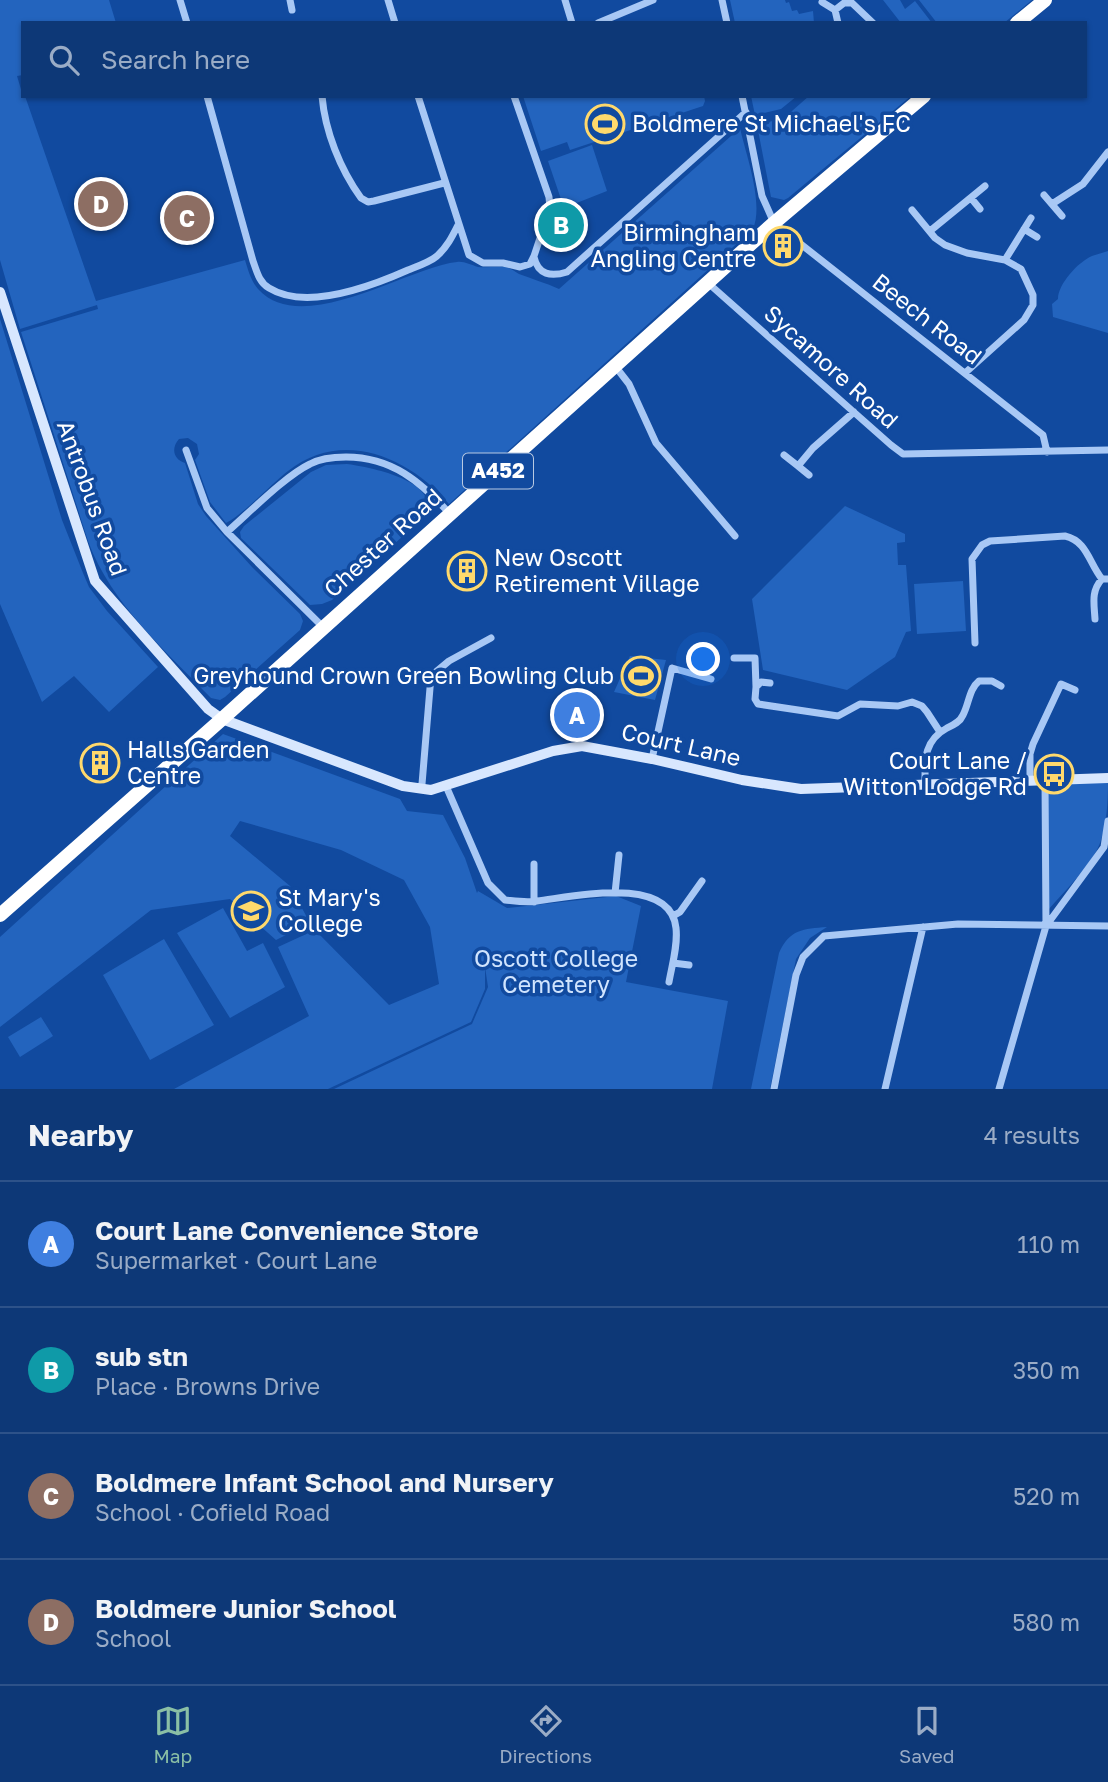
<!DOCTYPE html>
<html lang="en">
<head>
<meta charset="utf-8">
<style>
  body { margin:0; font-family:"Golos Text",sans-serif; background:#1b437f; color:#f1f3f6 }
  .you { position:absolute; left:704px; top:660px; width:24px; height:24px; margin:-18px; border:5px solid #fff; border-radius:50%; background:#1a73e8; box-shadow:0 0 0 10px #1a73e833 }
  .badge { display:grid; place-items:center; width:46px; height:46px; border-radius:50%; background:#8abfa5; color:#fff; font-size:23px; font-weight:700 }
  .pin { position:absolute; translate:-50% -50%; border:4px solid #fff; box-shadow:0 2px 7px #0006 }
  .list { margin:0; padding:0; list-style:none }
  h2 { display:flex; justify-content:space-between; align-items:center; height:91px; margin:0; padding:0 28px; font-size:30px }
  h2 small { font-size:23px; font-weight:400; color:#9aacc6 }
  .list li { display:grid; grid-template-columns:46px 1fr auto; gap:21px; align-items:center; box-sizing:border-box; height:126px; padding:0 28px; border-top:2px solid #2d5289 }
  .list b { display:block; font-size:26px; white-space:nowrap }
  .list p { margin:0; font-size:23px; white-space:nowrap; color:#9aacc6 }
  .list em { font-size:23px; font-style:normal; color:#9aacc6 }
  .icon { flex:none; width:38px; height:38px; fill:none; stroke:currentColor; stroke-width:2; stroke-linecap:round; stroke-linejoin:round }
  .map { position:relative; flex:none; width:1108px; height:1089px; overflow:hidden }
  .search { position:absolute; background:#0d3877; box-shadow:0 2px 5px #0004; left:21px; right:21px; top:21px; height:77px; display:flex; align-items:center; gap:18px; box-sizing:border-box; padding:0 24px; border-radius:0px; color:#9aacc6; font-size:26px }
  .sheet { height:595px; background:#0d3877 }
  nav { display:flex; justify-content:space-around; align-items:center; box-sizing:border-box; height:98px; border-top:2px solid #2d5289; background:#0d3877; font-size:19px; color:#9aacc6 }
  nav a { display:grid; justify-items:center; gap:4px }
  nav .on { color:#8abfa5 }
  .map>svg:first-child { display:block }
  .green { fill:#2364be }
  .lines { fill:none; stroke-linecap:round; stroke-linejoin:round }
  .street { stroke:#a8c8f5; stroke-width:7 }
  .secondary { stroke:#d8e7fe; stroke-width:10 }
  .highway { stroke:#fff; stroke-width:14 }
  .labels { text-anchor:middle; stroke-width:7; stroke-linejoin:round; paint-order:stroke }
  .shield { fill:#114a9f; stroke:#b8c9e2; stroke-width:2 }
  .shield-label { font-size:21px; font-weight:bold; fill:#fff }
  .poi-label { font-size:23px; fill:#fff; stroke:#114a9f; text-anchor:start }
  .street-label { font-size:23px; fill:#fff; stroke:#114a9f }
  .park-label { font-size:23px; fill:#d0e4fe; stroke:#114a9f }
</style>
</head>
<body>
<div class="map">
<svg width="1108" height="1089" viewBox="0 0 1108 1089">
  <rect width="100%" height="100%" fill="#114a9f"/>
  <path class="green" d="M0,0H109L116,23H23V75L17,76L23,96H25L96,301L245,260C248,270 251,281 258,289C302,338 408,267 457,262C464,261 471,265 478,267C487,268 496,266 505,267C511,268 514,271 519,274C532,279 546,283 559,289L740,128C746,155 764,203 753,229L449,504C409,457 342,428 288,471C270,485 244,514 226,523L210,502L195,460L199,454L197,444L188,438L179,439C171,448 173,459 185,463L198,504L206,516L252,567L300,614L303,621L300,630L225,697L220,700L211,698C166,651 111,604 88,541L21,332L98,309L97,305L20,329L0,260Z
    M730,0H785L786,3L789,2L792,11L797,10L799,14L813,11L814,23H735Z
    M883,0H900L905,9L915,1L932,23H901Z
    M919,0H1032L1004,23H937Z
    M523,96H704L705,101L703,106L570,150L567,142L541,151Z
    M751,96H797L781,109L755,115Z
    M809,96H911L788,198L784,200L771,197L757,125L784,118Z
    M592,145L607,191L564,208L548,161Z
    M1108,251V333L1053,317L1052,304L1058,299C1058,284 1078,262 1092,256C1097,254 1103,253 1108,251Z
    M0,319L62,520L83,573L89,587L107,611L158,667L109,712L74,676L42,702L0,604Z
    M347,464C370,467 447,482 423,518L332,600L322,604L310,605L241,538L240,532L244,526L311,472L326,465Z
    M845,506L905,534V542L897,543L898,565H906L911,631L906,632L895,657L847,690L763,670L752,599Z
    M963,581L966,631L917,634L914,584Z
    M630,656L666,660L655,700L614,692Z
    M223,734L400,799L407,811L443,815L465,858L477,893L478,891L507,908L616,896L641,906L626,982L728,1001L712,1089H334L472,1024L488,987L485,967V989L471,1022L328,1089H136H174L309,1016L278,947L315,930L389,1005L439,984L430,927L404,880L341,850L240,821L230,836L290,886L310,923L276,940L230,899L151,910L0,1027V937Z
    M1047,782H1108C1108,801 1107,824 1100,843C1093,863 1064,892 1049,909Z
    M223,908L247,951L263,943L285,987L230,1018L177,933Z
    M827,927L810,938L796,959L770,1089H751L779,953C790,929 803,929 827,927Z
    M164,939L214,1025L150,1060L103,975Z
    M41,1017L53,1036L20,1057L8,1037Z"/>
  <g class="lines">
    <path class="street" d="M180,0L187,23
      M290,0L292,10
      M388,0L395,23
      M565,0L572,23
      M722,0L727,23
      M822,2L835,10L838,23
      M835,10L844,3H852L873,23
      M598,23L653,0
      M207,96L253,261C257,272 259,282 269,288C306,311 372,286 408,270C418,266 430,262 437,256C447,247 452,237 458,225
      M322,96C325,131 340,169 361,198L368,202L374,201L444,183
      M418,96L469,255L483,263H503L520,267L530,264L534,256L550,208L549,197L514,96
      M742,96L762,196L774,223L1043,435L1047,452
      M1044,195L1062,216
      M971,198L980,209
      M1052,204L1083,184L1108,152
      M912,210L935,238L945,245L967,253L1005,260L1021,269L1033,295V305L1024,320L965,373
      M1024,229L1037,237
      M930,231L985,186
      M534,257C538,275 551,277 567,272L746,112
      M1005,260L1031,218
      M708,283L891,445L903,454L1108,450
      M615,366L629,384L656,443L735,536
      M186,450L207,508L227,532
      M784,455L798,466
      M809,475L798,466L813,448L854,412
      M1095,619C1094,603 1091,591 1102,579
      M323,627L227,532C249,513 285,476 310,464C321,458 334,457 346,457C392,457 421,482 450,514
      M975,643L972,559L982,545L990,541L1065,536C1087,541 1089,563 1102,579H1108
      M734,658H755L756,687
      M770,683L761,682L756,687L755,699L758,704L838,716L860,704L898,706L912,702L922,706L927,712L940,732
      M652,759L672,668L711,679
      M1030,781V754L1033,744L1061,684L1075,690
      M925,785C925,761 923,741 947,728C954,725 960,722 963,715C969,704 969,689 979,681H992L1001,686
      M446,786L488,883L505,900C515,901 527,903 537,901C572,897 670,874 676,928C678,945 672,965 669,982
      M418,789L422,784L431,676L449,661L491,638
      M615,893L619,855
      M534,902V864
      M673,916L680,912L702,881
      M1046,926L1104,847L1108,821
      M673,963L689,965
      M774,1089L796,975L803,957L824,936L958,924L1108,926
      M885,1089L923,927
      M999,1089L1046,926L1045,781"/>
    <path class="secondary" d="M0,292L95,581L208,709L222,719L403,786L431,790L553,751L582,746L652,759L742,780L801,789L1108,778"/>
    <path class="highway" d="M1017,23L1045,0
      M0,915L222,719L774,223L924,96"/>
  </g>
  <defs>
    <symbol id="stadium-ring" viewBox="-11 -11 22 22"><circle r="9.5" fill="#114a9f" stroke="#ffd96c" stroke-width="1.5"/><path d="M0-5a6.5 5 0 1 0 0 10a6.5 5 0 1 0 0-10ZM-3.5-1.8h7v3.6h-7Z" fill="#ffd96c"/></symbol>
    <symbol id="building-ring" viewBox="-11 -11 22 22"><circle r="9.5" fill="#114a9f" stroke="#ffd96c" stroke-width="1.5"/><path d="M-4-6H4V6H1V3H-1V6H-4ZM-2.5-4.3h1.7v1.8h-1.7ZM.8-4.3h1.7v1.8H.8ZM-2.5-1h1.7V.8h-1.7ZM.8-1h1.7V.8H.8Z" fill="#ffd96c"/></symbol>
    <symbol id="bus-ring" viewBox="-11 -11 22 22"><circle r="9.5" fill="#114a9f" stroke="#ffd96c" stroke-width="1.5"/><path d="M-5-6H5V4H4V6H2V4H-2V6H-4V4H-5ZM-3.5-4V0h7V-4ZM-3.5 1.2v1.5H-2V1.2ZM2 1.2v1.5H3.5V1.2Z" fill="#ffd96c"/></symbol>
    <symbol id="university-ring" viewBox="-11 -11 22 22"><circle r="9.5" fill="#114a9f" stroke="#ffd96c" stroke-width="1.5"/><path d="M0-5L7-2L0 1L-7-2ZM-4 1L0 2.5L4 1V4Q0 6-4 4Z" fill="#ffd96c"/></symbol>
  </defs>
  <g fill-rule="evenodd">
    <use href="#stadium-ring" x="583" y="102" width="44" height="44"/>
    <use href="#building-ring" x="761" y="224" width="44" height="44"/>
    <use href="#building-ring" x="445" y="549" width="44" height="44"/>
    <use href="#stadium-ring" x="619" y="654" width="44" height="44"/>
    <use href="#building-ring" x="78" y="741" width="44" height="44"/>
    <use href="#bus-ring" x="1032" y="752" width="44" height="44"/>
    <use href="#university-ring" x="229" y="889" width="44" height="44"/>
  </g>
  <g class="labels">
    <rect class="shield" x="463" y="453.5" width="70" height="35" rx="5"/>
    <g class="shield-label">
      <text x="498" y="478">A452</text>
    </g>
    <g class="poi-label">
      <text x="632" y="132">Boldmere St Michael's FC</text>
      <text x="756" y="241" text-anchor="end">Birmingham<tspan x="756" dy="26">Angling Centre</tspan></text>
      <text x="494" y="566">New Oscott<tspan x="494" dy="26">Retirement Village</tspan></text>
      <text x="614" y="684" text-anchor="end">Greyhound Crown Green Bowling Club</text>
      <text x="127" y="758">Halls Garden<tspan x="127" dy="26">Centre</tspan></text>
      <text x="1027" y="769" text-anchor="end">Court Lane /<tspan x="1027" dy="26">Witton Lodge Rd</tspan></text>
      <text x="278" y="906">St Mary's<tspan x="278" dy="26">College</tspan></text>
    </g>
    <g class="street-label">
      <text transform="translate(927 319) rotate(38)" y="8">Beech Road</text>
      <text transform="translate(831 367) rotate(42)" y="8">Sycamore Road</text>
      <text transform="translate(92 498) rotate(70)" y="8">Antrobus Road</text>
      <text transform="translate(383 543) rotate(-42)" y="8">Chester Road</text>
      <text transform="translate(681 745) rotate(13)" y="8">Court Lane</text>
    </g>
    <g class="park-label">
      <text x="556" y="967">Oscott College<tspan x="556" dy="26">Cemetery</tspan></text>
    </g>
  </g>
</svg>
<div class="you"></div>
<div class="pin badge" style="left:577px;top:715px;background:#3f7fe0">A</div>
<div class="pin badge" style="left:561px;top:225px;background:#0f9aa8">B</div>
<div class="pin badge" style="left:187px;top:218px;background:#8d6e63">C</div>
<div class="pin badge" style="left:101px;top:204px;background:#8d6e63">D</div>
<div class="search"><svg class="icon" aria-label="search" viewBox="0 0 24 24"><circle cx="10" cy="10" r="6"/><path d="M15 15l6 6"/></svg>Search here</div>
</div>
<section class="sheet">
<h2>Nearby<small>4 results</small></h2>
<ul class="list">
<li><span class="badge" style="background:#3f7fe0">A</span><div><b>Court Lane Convenience Store</b><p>Supermarket · Court Lane</p></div><em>110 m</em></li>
<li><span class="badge" style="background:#0f9aa8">B</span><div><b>sub stn</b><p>Place · Browns Drive</p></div><em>350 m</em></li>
<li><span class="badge" style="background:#8d6e63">C</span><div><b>Boldmere Infant School and Nursery</b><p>School · Cofield Road</p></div><em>520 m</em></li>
<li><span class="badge" style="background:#8d6e63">D</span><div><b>Boldmere Junior School</b><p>School</p></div><em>580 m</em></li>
</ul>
</section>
<nav>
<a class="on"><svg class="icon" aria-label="map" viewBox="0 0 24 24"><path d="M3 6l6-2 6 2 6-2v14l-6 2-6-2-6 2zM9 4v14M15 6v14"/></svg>Map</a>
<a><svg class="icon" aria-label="directions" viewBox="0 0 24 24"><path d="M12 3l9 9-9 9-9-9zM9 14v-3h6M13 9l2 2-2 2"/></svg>Directions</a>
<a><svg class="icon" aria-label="saved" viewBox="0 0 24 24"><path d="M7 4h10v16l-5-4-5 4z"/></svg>Saved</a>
</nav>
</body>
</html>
